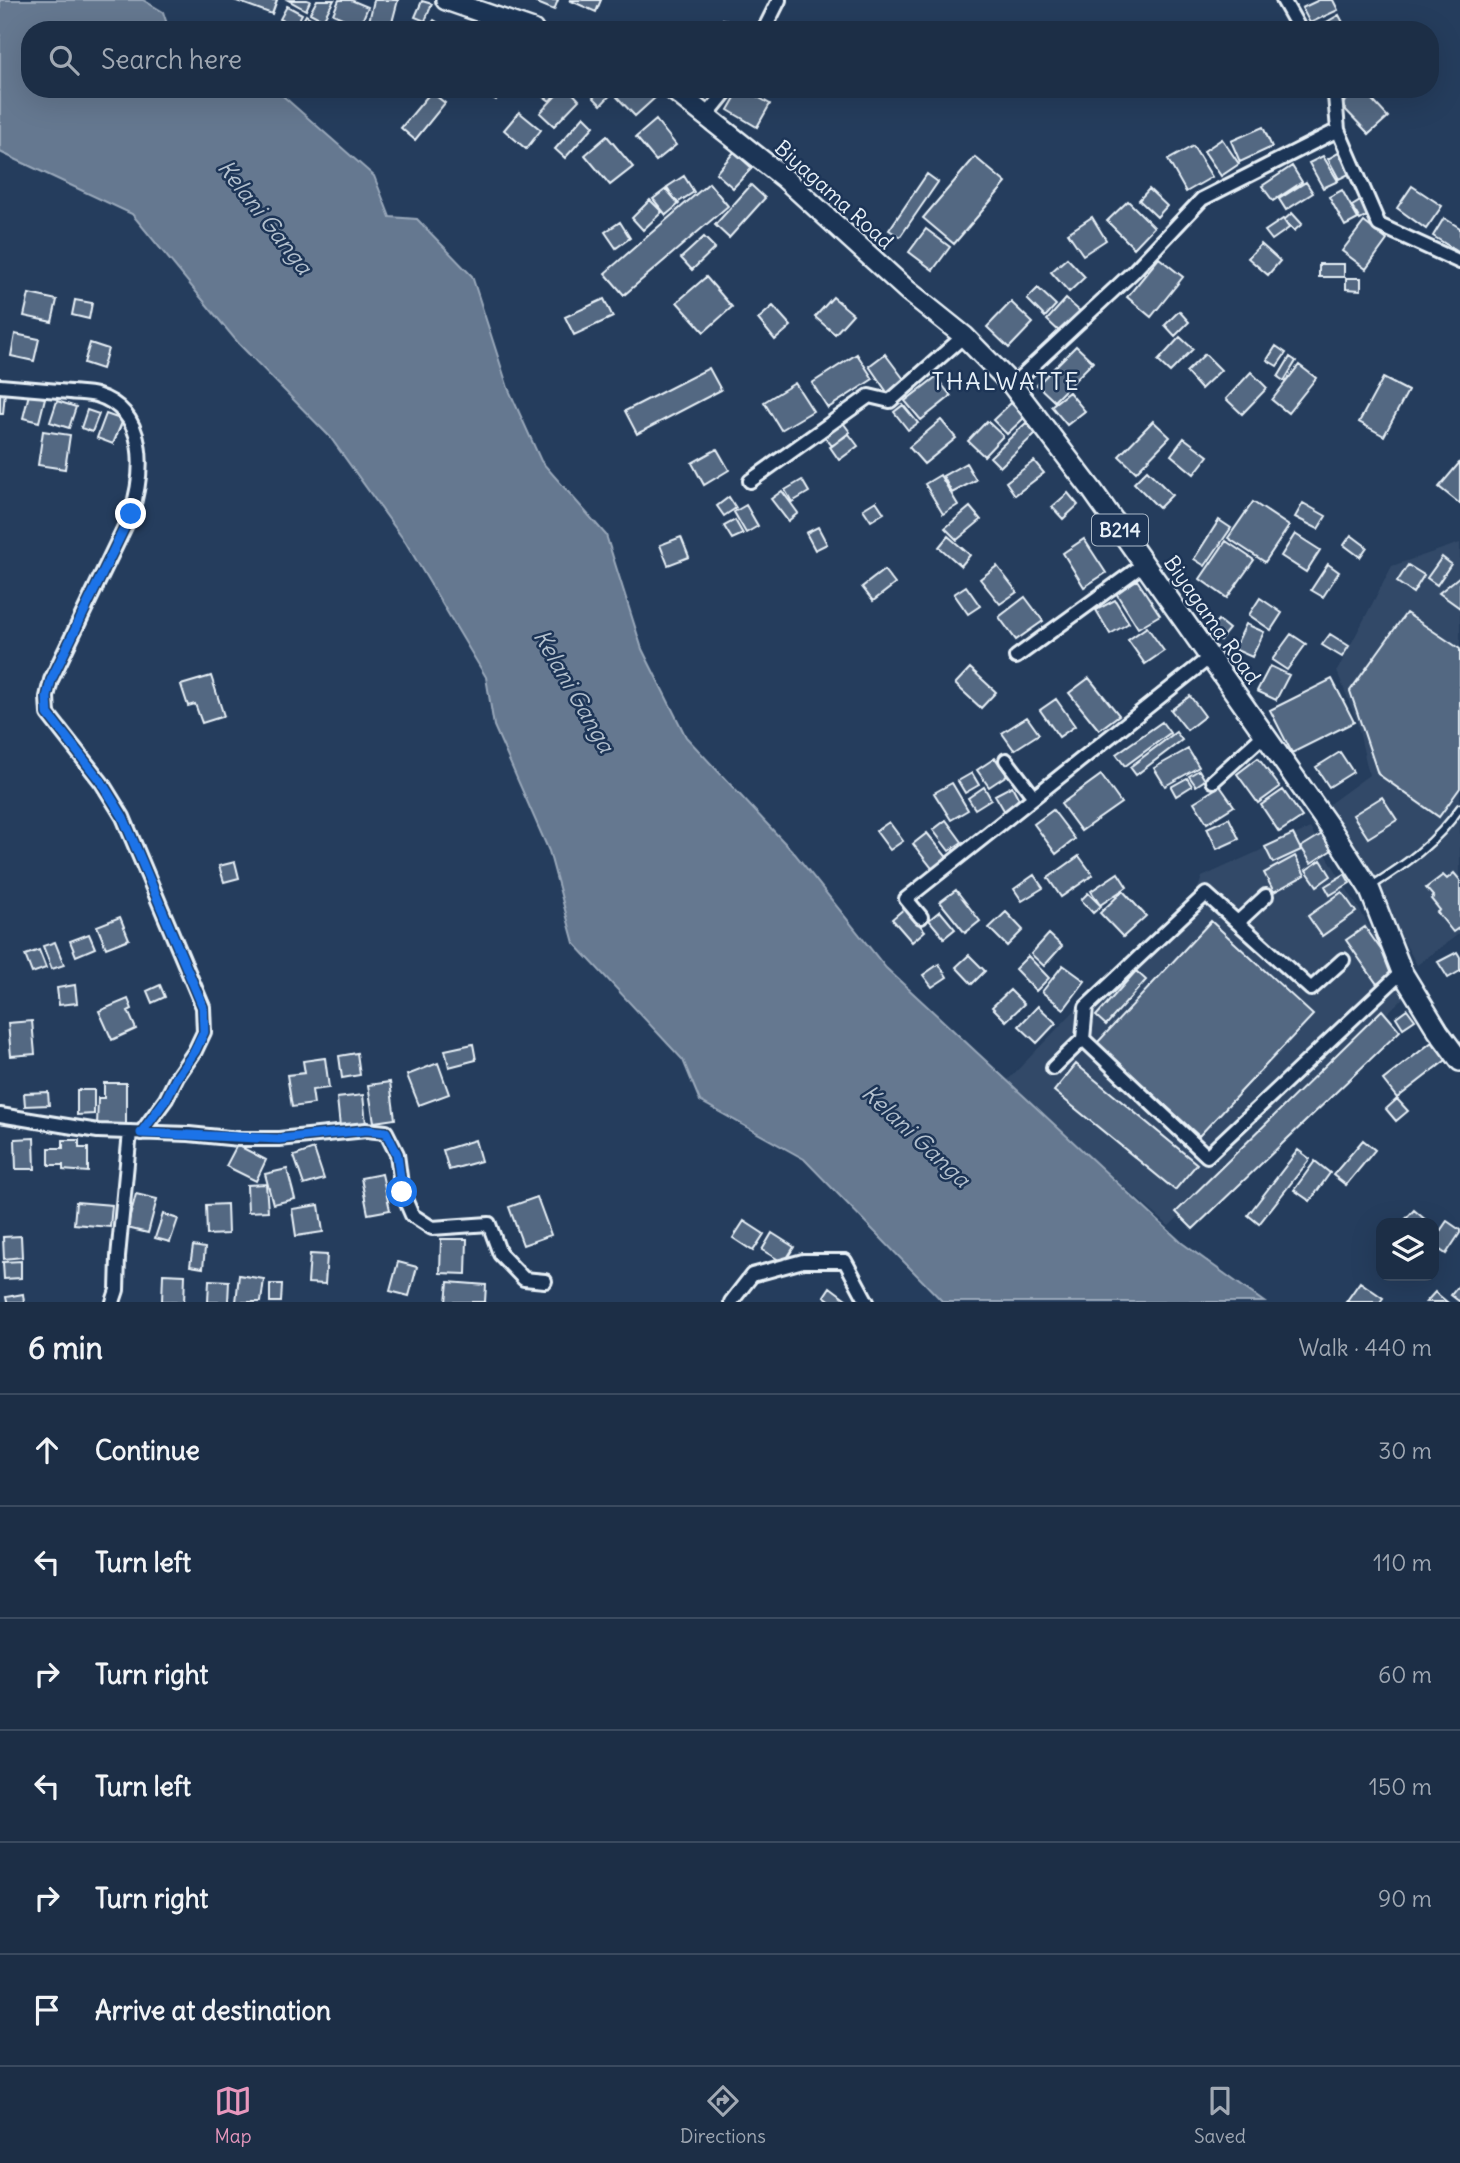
<!DOCTYPE html>
<html lang="en">
<head>
<meta charset="utf-8">
<style>
  body { margin:0; font-family:Delius,sans-serif; background:#293a51; color:#f1f3f6 }
  .controls { position:absolute; right:21px; bottom:21px; display:grid; overflow:hidden; border-radius:14px; box-shadow:0 7px 28px #0002 }
  .controls button { width:63px; height:63px; display:grid; place-items:center; padding:0; border:0; border-bottom:2px solid #3a4a5f; background:#1c2e46; color:#f1f3f6; font:35px sans-serif }
  .stop { position:absolute; width:21px; height:21px; margin:-16px; border:5px solid #1a73e8; border-radius:50%; background:#fff }
  .stop.end { background:#1a73e8; border-color:#fff; box-shadow:0 2px 7px #0008 }
  .list { margin:0; padding:0; list-style:none }
  h2 { display:flex; justify-content:space-between; align-items:center; height:91px; margin:0; padding:0 28px; font-size:30px }
  h2 small { font-size:23px; font-weight:400; color:#a0a8b3 }
  .list li { display:grid; grid-template-columns:46px 1fr auto; gap:21px; align-items:center; box-sizing:border-box; height:112px; padding:0 28px; border-top:2px solid #3a4a5f }
  .list b { display:block; font-size:26px; white-space:nowrap }
  .list em { font-size:23px; font-style:normal; color:#a0a8b3 }
  .icon { flex:none; width:38px; height:38px; fill:none; stroke:currentColor; stroke-width:2; stroke-linecap:round; stroke-linejoin:round }
  .map { position:relative; flex:none; width:1460px; height:1302px; overflow:hidden }
  .search { position:absolute; background:#1c2e46; box-shadow:0 7px 28px #0002; left:21px; right:21px; top:21px; height:77px; display:flex; align-items:center; gap:18px; box-sizing:border-box; padding:0 24px; border-radius:28px; color:#a0a8b3; font-size:26px }
  .sheet { height:763px; background:#1c2e46 }
  nav { display:flex; justify-content:space-around; align-items:center; box-sizing:border-box; height:98px; border-top:2px solid #3a4a5f; background:#1c2e46; font-size:19px; color:#a0a8b3 }
  nav a { display:grid; justify-items:center; gap:4px }
  nav .on { color:#e797bd }
  .map>svg:first-child { display:block }
  .built { fill:#334a68 }
  .water { fill:#657890; stroke:#99a8ba; stroke-width:2 }
  .building { fill:#536782; stroke:#e8f1f8; stroke-width:2 }
  .lines { fill:none; stroke-linecap:round; stroke-linejoin:round }
  .lane-casing { stroke:#e8f1f8; stroke-width:11 }
  .street-casing { stroke:#e8f1f8; stroke-width:18 }
  .primary-casing { stroke:#e8f1f8; stroke-width:24 }
  .lane { stroke:#1d3557; stroke-width:6 }
  .street { stroke:#1d3557; stroke-width:12 }
  .primary { stroke:#1d3557; stroke-width:19 }
  .route { stroke:#1a73e8; stroke-width:9 }
  .labels { text-anchor:middle; stroke-width:5; stroke-linejoin:round; paint-order:stroke }
  .shield { fill:#1d3557; stroke:#abb9c8; stroke-width:2 }
  .shield-label { font-size:19px; font-weight:bold; fill:#e8f1f8 }
  .street-label { font-size:21px; fill:#e8f1f8; stroke:#1d3557 }
  .water-label { font-size:23px; font-style:italic; fill:#b4c1ce; stroke:#1d3557 }
  .quarter-label { font-size:24px; letter-spacing:2px; fill:#e8f1f8; stroke:#1d3557 }
</style>
</head>
<body>
<div class="map">
<svg width="1460" height="1302" viewBox="0 0 1460 1302">
  <rect width="100%" height="100%" fill="#253d5d"/>
  <filter id="ink" filterUnits="userSpaceOnUse"><feTurbulence type="fractalNoise" baseFrequency=".0143" numOctaves="2"/><feDisplacementMap in="SourceGraphic" scale="14" xChannelSelector="R" yChannelSelector="G"/><feConvolveMatrix kernelMatrix="1 2 1 2 8 2 1 2 1" color-interpolation-filters="sRGB"/></filter>
  <g filter="url(#ink)">
    <path class="built" d="M1460,543V933L1417,965L1351,846L1321,810L1369,775L1357,722L1337,671L1392,566Z
      M1310,828L1409,992L1169,1226L1005,1083L1106,978L1190,911L1202,877Z"/>
    <path class="water" d="M0,0H143L163,12L169,30H30V89H275L374,176L390,217L417,219L472,276L508,388L541,461L606,535L642,649L686,737L795,854L886,968L1182,1243L1264,1302H943L804,1159L700,1101L683,1060L574,943L549,851L494,726L486,677L406,543L330,437L239,344L132,214L0,152Z"/>
    <path class="building" d="M234,0H277L272,14Z
      M288,0H307L310,1L306,10Z
      M317,0H334L323,20L310,13Z
      M339,0H351L368,7L360,26L333,14Z
      M374,0H398L390,30H367Z
      M530,0H558L554,10Z
      M569,0H601L596,12Z
      M1319,0H1333L1338,10L1310,23L1302,8Z
      M422,1L432,4L425,21L415,17Z
      M287,6L302,14L295,27L280,19Z
      M306,15L318,23L314,30L298,29Z
      M1339,15L1347,30H1313Z
      M723,19L735,25L732,30H718Z
      M434,20L449,30H427Z
      M333,22L354,30H330Z
      M477,89H503L496,100Z
      M541,89H558L550,101L539,93Z
      M562,89H569L579,100L554,126L540,113Z
      M601,89H616L601,105L593,97Z
      M626,89H649L656,97L635,116L617,97Z
      M740,89H744L770,104L757,127L728,110Z
      M1359,89H1362L1388,117L1369,134L1341,105Z
      M431,92L445,103L415,140L401,128Z
      M519,112L541,130L526,149L504,130Z
      M584,116L594,126L565,158L555,149Z
      M656,120L676,145L656,161L636,137Z
      M1263,127L1272,147L1240,162L1231,141Z
      M607,136L633,167L610,185L585,155Z
      M1222,139L1239,164L1221,176L1204,151Z
      M1193,146L1212,177L1186,192L1168,160Z
      M1342,151L1353,172L1339,179L1328,159Z
      M734,152L752,168L733,188L716,173Z
      M1323,156L1338,181L1323,188L1309,163Z
      M975,157L1006,183L954,244L923,218Z
      M1292,166L1302,182L1273,201L1262,186Z
      M927,174L938,182L900,237L889,230Z
      M684,176L694,192L677,203L667,187Z
      M1306,182L1313,193L1286,210L1279,199Z
      M709,183L728,206L624,295L605,273Z
      M751,185L765,198L729,238L715,225Z
      M1412,186L1442,206L1426,229L1397,208Z
      M666,189L679,204L666,215L653,199Z
      M1149,189L1167,206L1157,217L1139,200Z
      M1342,190L1358,219L1345,226L1329,197Z
      M650,200L662,212L643,230L632,218Z
      M1362,200L1370,214L1360,220L1352,206Z
      M1128,201L1154,227L1134,248L1107,221Z
      M1292,213L1302,224L1294,231L1284,220Z
      M1092,217L1106,240L1083,255L1068,233Z
      M1444,218L1460,228V253L1433,236Z
      M1283,219L1289,228L1272,240L1265,231Z
      M620,222L630,238L616,248L605,232Z
      M1364,222L1387,240L1366,269L1342,251Z
      M926,229L950,247L933,270L909,252Z
      M704,237L715,248L692,270L681,258Z
      M1261,244L1280,261L1268,275L1248,258Z
      M1067,258L1085,277L1069,292L1051,272Z
      M1159,258L1183,277L1151,317L1127,297Z
      M1319,264H1344V277H1319Z
      M706,277L732,307L704,332L677,302Z
      M1346,278H1361V290L1346,289Z
      M1038,288L1056,305L1045,317L1027,299Z
      M29,294L57,300L52,322L24,316Z
      M833,297L853,314L835,334L815,317Z
      M604,299L613,317L574,335L565,317Z
      M1066,299L1082,313L1062,334L1047,320Z
      M75,300L92,303L89,319L72,315Z
      M1011,302L1033,323L1009,348L987,327Z
      M773,306L791,326L775,340L758,319Z
      M1179,311L1189,322L1175,336L1165,325Z
      M15,334L39,339L34,361L11,356Z
      M1180,337L1193,349L1170,372L1158,361Z
      M90,343L108,349L102,369L84,363Z
      M1076,346L1093,362L1054,401L1037,385Z
      M1276,346L1286,353L1277,366L1267,360Z
      M857,354L873,379L828,408L812,383Z
      M885,354L906,382L889,395L869,366Z
      M1205,354L1221,370L1201,389L1186,372Z
      M1290,357L1296,361L1284,381L1278,377Z
      M1299,365L1316,378L1288,413L1272,400Z
      M709,368L721,390L637,434L625,411Z
      M1251,372L1267,388L1242,414L1226,399Z
      M936,377L951,396L921,420L905,401Z
      M1383,378L1408,391L1384,436L1359,422Z
      M795,383L813,411L781,430L764,402Z
      M0,392H5L3,414H0Z
      M1069,392L1085,411L1067,425L1051,406Z
      M29,394L45,398L39,422L23,418Z
      M57,401L76,407L69,428L50,422Z
      M1011,403L1025,417L1007,434L993,420Z
      M903,405L918,423L908,430L894,412Z
      M87,410L99,414L92,432L81,428Z
      M106,414L123,420L113,444L97,438Z
      M841,420L850,432L832,446L823,434Z
      M941,420L956,438L924,464L909,447Z
      M987,421L1003,436L984,456L968,441Z
      M1153,421L1170,437L1136,472L1119,456Z
      M1026,423L1036,433L1000,467L990,457Z
      M43,431L70,435L65,469L38,465Z
      M849,434L858,446L839,460L830,447Z
      M1184,438L1208,456L1194,474L1171,455Z
      M717,449L729,470L704,485L692,463Z
      M1034,461L1044,473L1015,495L1006,482Z
      M1460,462V504L1439,487Z
      M966,463L976,480L952,493L943,476Z
      M1147,470L1172,495L1159,508L1134,483Z
      M940,475L958,505L943,514L925,484Z
      M802,480L809,492L792,502L785,490Z
      M782,491L798,513L788,521L771,499Z
      M1068,493L1078,505L1063,519L1052,507Z
      M729,497L736,508L724,516L717,506Z
      M876,501L884,513L871,521L863,509Z
      M1253,502L1289,526L1265,562L1228,538Z
      M1303,503L1326,516L1318,529L1295,517Z
      M746,505L758,526L746,533L734,512Z
      M970,507L981,520L957,540L945,528Z
      M735,520L743,534L732,539L724,526Z
      M1219,520L1231,528L1205,566L1194,559Z
      M818,527L827,544L815,550L806,533Z
      M1295,534L1320,550L1306,572L1281,556Z
      M1351,535L1367,547L1360,557L1344,545Z
      M948,536L970,555L961,566L939,547Z
      M681,537L689,557L668,565L660,545Z
      M1084,539L1106,573L1084,587L1063,553Z
      M1226,541L1254,560L1227,598L1200,579Z
      M1442,557L1451,564L1437,585L1427,578Z
      M1328,564L1339,572L1323,597L1311,590Z
      M1408,565L1424,575L1413,593L1397,582Z
      M997,566L1017,592L1000,604L980,579Z
      M884,570L895,584L873,601L862,587Z
      M1460,576V608L1439,593Z
      M1137,580L1160,615L1138,628L1116,593Z
      M966,586L980,606L968,614L954,594Z
      M1025,597L1043,621L1016,640L999,617Z
      M1260,598L1282,613L1271,630L1249,615Z
      M1115,600L1129,623L1110,634L1096,610Z
      M1406,613L1460,649V788L1439,817L1378,774L1350,691Z
      M1218,620L1229,629L1220,640L1209,631Z
      M1246,624L1264,632L1252,657L1234,649Z
      M1147,627L1164,651L1145,664L1128,640Z
      M1291,634L1306,644L1287,670L1272,660Z
      M1330,634L1349,646L1342,657L1322,645Z
      M1270,666L1289,675L1276,700L1257,691Z
      M970,668L996,692L981,708L955,684Z
      M211,676L224,716L202,723L195,704L188,706L181,685Z
      M1089,678L1119,715L1099,730L1069,693Z
      M1332,679L1354,722L1292,753L1270,710Z
      M1190,696L1205,716L1187,730L1171,710Z
      M1056,699L1075,726L1059,737L1040,710Z
      M1027,717L1039,734L1014,750L1002,733Z
      M1162,722L1170,733L1125,766L1116,754Z
      M1176,732L1182,740L1136,775L1130,767Z
      M1188,749L1199,767L1165,786L1154,768Z
      M1340,752L1353,772L1329,787L1316,767Z
      M995,758L1007,775L989,787L977,770Z
      M1258,758L1280,787L1258,803L1237,774Z
      M1199,770L1205,780L1196,786L1189,776Z
      M972,773L979,785L965,793L958,781Z
      M1101,775L1121,803L1081,831L1061,804Z
      M1187,778L1192,786L1176,796L1171,787Z
      M952,783L968,810L951,820L934,793Z
      M1012,786L1021,803L1005,812L995,795Z
      M1220,786L1234,806L1207,823L1194,802Z
      M984,787L991,799L975,809L968,798Z
      M1283,790L1302,817L1279,832L1261,805Z
      M1382,797L1397,820L1368,838L1353,815Z
      M1053,810L1075,839L1056,854L1034,824Z
      M1229,818L1239,839L1217,849L1207,828Z
      M946,820L962,842L949,851L933,830Z
      M889,822L903,841L890,850L876,831Z
      M927,833L950,861L935,872L913,844Z
      M1293,834L1301,850L1273,863L1265,847Z
      M1322,834L1332,850L1311,863L1301,847Z
      M1079,856L1093,875L1061,897L1048,878Z
      M1295,856L1305,875L1274,892L1264,873Z
      M1321,860L1331,876L1317,886L1306,870Z
      M235,862L239,878L224,882L219,866Z
      M1118,873L1127,887L1100,905L1091,891Z
      M1454,873L1460,880V927L1453,932L1437,912L1440,910L1431,899L1434,897L1426,888L1443,875L1447,879Z
      M1345,874L1350,883L1330,895L1325,886Z
      M1034,875L1043,888L1022,901L1014,889Z
      M956,890L980,921L965,933L940,902Z
      M1123,891L1146,916L1123,937L1100,913Z
      M1342,892L1356,912L1322,936L1308,916Z
      M1088,893L1101,906L1093,913L1081,900Z
      M905,908L925,931L912,942L892,919Z
      M940,911L955,929L944,938L929,920Z
      M1006,912L1023,930L1007,946L989,928Z
      M120,917L129,939L106,948L97,926Z
      M1211,921L1313,1015L1199,1136L1097,1043Z
      M1365,927L1396,971L1377,984L1346,940Z
      M89,934L95,948L76,956L70,941Z
      M1049,934L1062,946L1044,966L1031,954Z
      M55,942L64,965L52,969L43,946Z
      M39,950L46,968L32,973L25,955Z
      M1457,952L1460,957V971L1448,978L1438,962Z
      M969,955L985,971L972,984L956,967Z
      M1028,956L1049,978L1036,991L1015,969Z
      M939,964L947,977L932,987L923,975Z
      M1063,965L1085,981L1064,1009L1042,992Z
      M1136,971L1146,980L1106,1025L1096,1016Z
      M75,985L77,1003L59,1005L57,988Z
      M160,985L165,997L152,1003L147,991Z
      M1010,990L1024,1004L1006,1021L992,1007Z
      M128,999L132,1009L128,1011L136,1029L112,1040L99,1011Z
      M1038,1006L1056,1023L1037,1043L1019,1026Z
      M1407,1009L1415,1020L1403,1028L1396,1017Z
      M1382,1010L1400,1031L1193,1229L1176,1212Z
      M32,1021L35,1054L11,1056L8,1023Z
      M1432,1042L1446,1060L1397,1098L1383,1080Z
      M473,1044L476,1060L449,1067L445,1050Z
      M357,1053L360,1075L342,1078L339,1056Z
      M325,1058L329,1088L312,1090L314,1104L292,1107L287,1075L305,1073L303,1061Z
      M438,1063L449,1094L419,1105L407,1075Z
      M1076,1064L1197,1164L1175,1190L1054,1091Z
      M390,1082L395,1119L374,1122L368,1085Z
      M104,1083H126V1126H97L98,1098H104Z
      M77,1090H94V1114L77,1115Z
      M48,1092L49,1105L25,1106L24,1093Z
      M363,1095L366,1124L340,1127L337,1098Z
      M1397,1099L1408,1111L1396,1121L1386,1109Z
      M34,1138L35,1169H16L15,1139Z
      M63,1140H79V1148H88V1172L63,1170V1165H49V1148H63Z
      M475,1140L481,1161L449,1170L443,1150Z
      M1363,1140L1375,1150L1346,1185L1333,1175Z
      M237,1145L266,1160L256,1181L226,1166Z
      M314,1149L324,1179L304,1185L294,1156Z
      M1298,1150L1310,1159L1259,1224L1248,1215Z
      M1315,1161L1330,1173L1310,1201L1294,1190Z
      M287,1169L295,1199L273,1204L265,1174Z
      M382,1174L390,1210L368,1214L361,1178Z
      M266,1184L268,1211L248,1212L247,1185Z
      M136,1194L157,1199L148,1233L127,1228Z
      M537,1197L551,1235L523,1245L509,1207Z
      M76,1202L112,1205L110,1227L74,1224Z
      M227,1204L228,1234L207,1235L206,1205Z
      M319,1205L323,1232L296,1236L292,1209Z
      M1414,1210L1427,1221L1425,1223H1402Z
      M163,1214L178,1219L170,1242L155,1238Z
      M744,1221L764,1234L753,1251L733,1238Z
      M1447,1221L1460,1230V1233L1446,1254L1434,1246V1240Z
      M772,1233L794,1247L784,1263L762,1250Z
      M21,1236L22,1257L4,1259L3,1237Z
      M441,1239H467L466,1274L440,1273Z
      M193,1246L205,1248L203,1268L190,1266Z
      M310,1254L327,1255L325,1284L308,1283Z
      M21,1261V1278L4,1279L3,1262Z
      M398,1262L417,1267L409,1296L390,1291Z
      M163,1274L185,1275L184,1302L162,1301Z
      M239,1275L264,1279L261,1302H236Z
      M209,1280L229,1281L228,1302H208Z
      M448,1282L486,1285L485,1302H446Z
      M1360,1282L1383,1298L1380,1302H1346Z
      M270,1284H282L281,1302H270Z
      M1460,1284V1302L1451,1295Z
      M830,1287L850,1302H832L824,1296Z
      M1435,1292L1447,1302H1426Z
      M23,1294L24,1302H7L6,1297Z"/>
    <g class="lines">
      <defs>
        <path id="lane" d="M1370,887C1405,865 1436,843 1460,808"/>
        <path id="street" d="M1283,0L1300,30
          M764,30L779,0
          M707,115L728,89
          M1338,130L1379,225L1460,262
          M1012,385L1134,271L1202,199L1338,130L1335,96L1332,89
          M0,386C23,388 47,390 70,392C78,393 88,393 96,395C149,411 144,473 131,514L51,680L47,697L48,714L102,783L123,817L203,1007L204,1032L195,1051L177,1077L166,1099L141,1133
          M750,481L869,396L890,401L964,336
          M1016,657L1144,564
          M1006,760L1034,797
          M1213,781L1264,735
          M921,917L906,899L1210,657
          M1238,922L1266,896
          M1343,960L1311,989L1206,894L1086,1007L1083,1039L1207,1156L1402,972
          M1053,1068L1083,1039
          M0,1115L98,1131L189,1134L239,1139H279L366,1130L386,1132L397,1154L402,1192L412,1215L432,1228L489,1224L500,1254L524,1279L545,1281
          M113,1302L117,1290L118,1257L130,1132
          M731,1302L752,1275L803,1261H845L867,1302"/>
        <path id="primary" d="M446,0L533,30
          M672,89L783,177L908,291L964,336L1012,385L1092,490L1331,829L1369,888L1402,972L1438,1031L1460,1061"/>
      </defs>
      <use href="#lane" class="lane-casing"/>
      <use href="#street" class="street-casing"/>
      <use href="#primary" class="primary-casing"/>
      <use href="#lane" class="lane"/>
      <use href="#street" class="street"/>
      <use href="#primary" class="primary"/>
    </g>
  </g>
  <g class="lines" filter="url(#ink)">
    <path class="route" d="M131,514L51,680L47,697L48,714L102,783L123,817L203,1007L204,1032L195,1051L177,1077L166,1099L141,1133L279,1139L366,1130L386,1132L397,1154L402,1192"/>
  </g>
  <g class="labels">
    <rect class="shield" x="1092" y="514.5" width="56" height="31" rx="5"/>
    <g class="shield-label">
      <text x="1120" y="537">B214</text>
    </g>
    <g class="street-label">
      <text transform="translate(834 195) rotate(42)" y="7">Biyagama Road</text>
      <text transform="translate(1212 620) rotate(55)" y="7">Biyagama Road</text>
    </g>
    <g class="water-label">
      <text transform="translate(265 217) rotate(52)" y="8">Kelani Ganga</text>
      <text transform="translate(574 691) rotate(60)" y="8">Kelani Ganga</text>
      <text transform="translate(916 1136) rotate(43)" y="8">Kelani Ganga</text>
    </g>
    <g class="quarter-label">
      <text x="1006" y="390">THALWATTE</text>
    </g>
  </g>
</svg>
<div class="controls">
<button><svg class="icon" aria-label="layers" viewBox="0 0 24 24"><path d="M12 4l9 5-9 5-9-5zM3 14l9 5 9-5"/></svg></button>
</div>
<div class="stop" style="left:402px;top:1192px"></div>
<div class="stop end" style="left:131px;top:514px"></div>
<div class="search"><svg class="icon" aria-label="search" viewBox="0 0 24 24"><circle cx="10" cy="10" r="6"/><path d="M15 15l6 6"/></svg>Search here</div>
</div>
<section class="sheet">
<h2>6 min<small>Walk · 440 m</small></h2>
<ul class="list">
<li><svg class="icon" aria-label="ahead" viewBox="0 0 24 24"><path d="M12 20V5M6 11l6-6 6 6"/></svg><div><b>Continue</b></div><em>30 m</em></li>
<li><svg class="icon" aria-label="left" viewBox="0 0 24 24"><path d="M17 20v-9H6M10 6l-5 5 5 5"/></svg><div><b>Turn left</b></div><em>110 m</em></li>
<li><svg class="icon" aria-label="right" viewBox="0 0 24 24"><path d="M7 20v-9h11M14 6l5 5-5 5"/></svg><div><b>Turn right</b></div><em>60 m</em></li>
<li><svg class="icon" aria-label="left" viewBox="0 0 24 24"><path d="M17 20v-9H6M10 6l-5 5 5 5"/></svg><div><b>Turn left</b></div><em>150 m</em></li>
<li><svg class="icon" aria-label="right" viewBox="0 0 24 24"><path d="M7 20v-9h11M14 6l5 5-5 5"/></svg><div><b>Turn right</b></div><em>90 m</em></li>
<li><svg class="icon" aria-label="arrive" viewBox="0 0 24 24"><path d="M6 21V4h12l-3 4 3 4H6"/></svg><div><b>Arrive at destination</b></div></li>
</ul>
</section>
<nav>
<a class="on"><svg class="icon" aria-label="map" viewBox="0 0 24 24"><path d="M3 6l6-2 6 2 6-2v14l-6 2-6-2-6 2zM9 4v14M15 6v14"/></svg>Map</a>
<a><svg class="icon" aria-label="directions" viewBox="0 0 24 24"><path d="M12 3l9 9-9 9-9-9zM9 14v-3h6M13 9l2 2-2 2"/></svg>Directions</a>
<a><svg class="icon" aria-label="saved" viewBox="0 0 24 24"><path d="M7 4h10v16l-5-4-5 4z"/></svg>Saved</a>
</nav>
</body>
</html>
